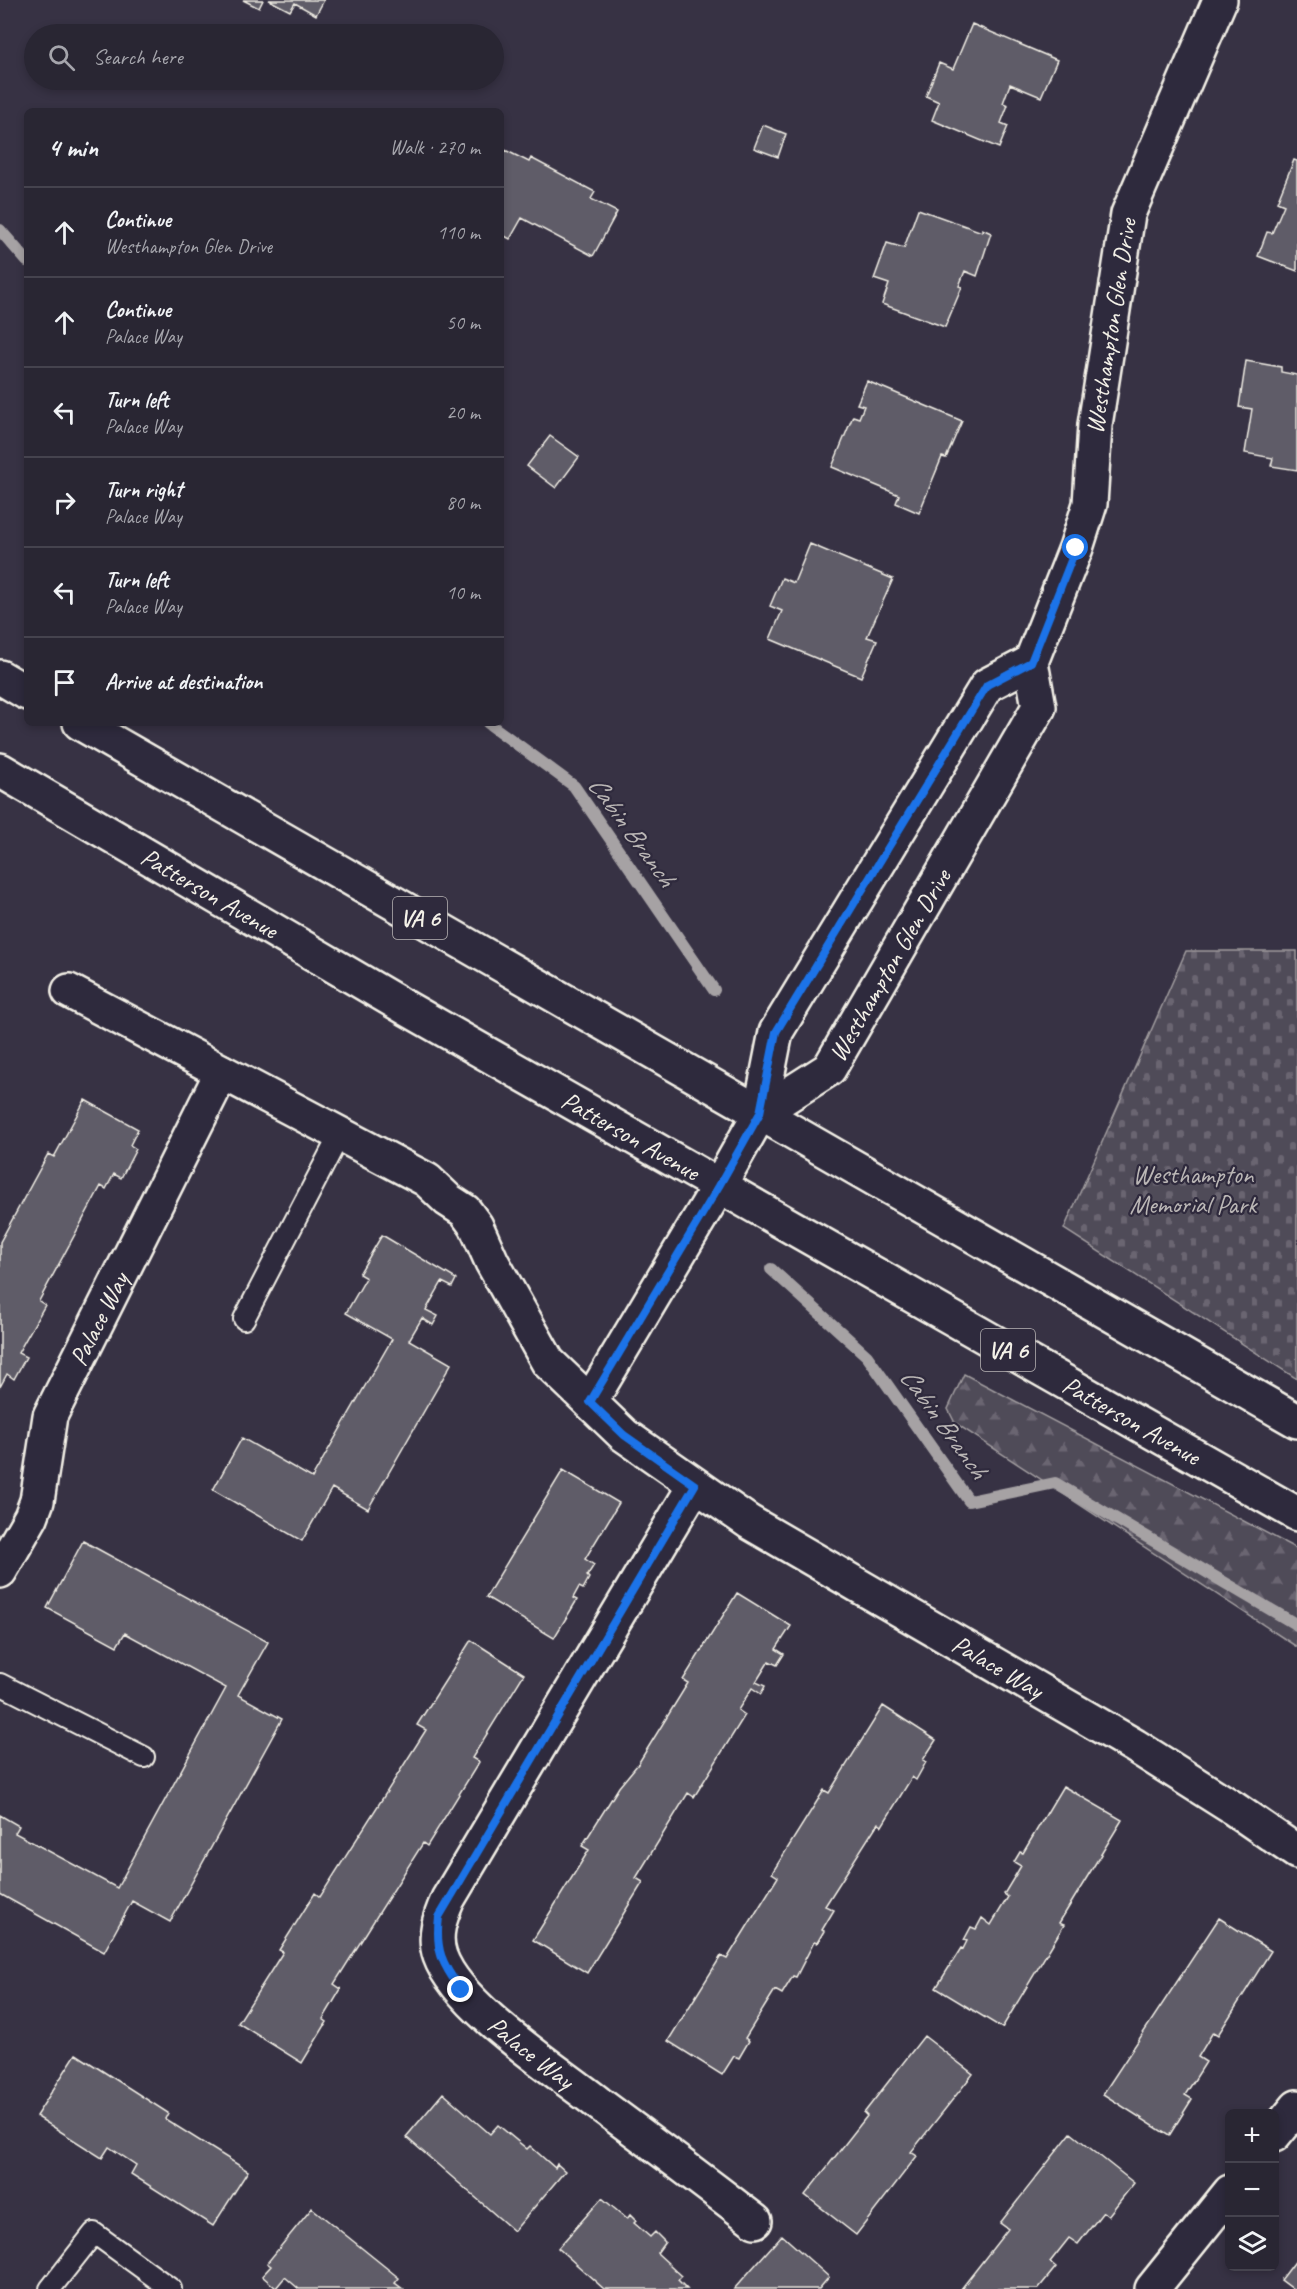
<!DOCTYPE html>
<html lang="en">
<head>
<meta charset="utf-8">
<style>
  body { margin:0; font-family:Caveat,sans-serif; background:#312e3b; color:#f1f3f6 }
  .controls { position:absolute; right:18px; bottom:18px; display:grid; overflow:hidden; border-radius:9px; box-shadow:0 3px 9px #0003 }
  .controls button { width:54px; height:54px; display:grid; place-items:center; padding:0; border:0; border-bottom:2px solid #45434e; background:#292633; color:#f1f3f6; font:30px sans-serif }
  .stop { position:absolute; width:18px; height:18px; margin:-14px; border:4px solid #1a73e8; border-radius:50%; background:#fff }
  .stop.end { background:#1a73e8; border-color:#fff; box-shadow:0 2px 6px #0008 }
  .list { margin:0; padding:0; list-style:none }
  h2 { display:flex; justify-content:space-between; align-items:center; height:78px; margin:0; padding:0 24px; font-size:26px }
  h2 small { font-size:20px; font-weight:400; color:#a5a5ac }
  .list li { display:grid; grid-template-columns:39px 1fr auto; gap:18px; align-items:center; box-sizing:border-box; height:90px; padding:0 24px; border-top:2px solid #45434e }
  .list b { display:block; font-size:22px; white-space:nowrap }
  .list p { margin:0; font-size:20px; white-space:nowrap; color:#a5a5ac }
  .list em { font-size:20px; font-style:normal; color:#a5a5ac }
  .icon { flex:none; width:33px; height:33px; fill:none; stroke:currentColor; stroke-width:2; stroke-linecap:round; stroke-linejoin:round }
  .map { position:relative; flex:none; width:1297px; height:2289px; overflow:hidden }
  .search { position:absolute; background:#292633; box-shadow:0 3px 9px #0003; left:24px; top:24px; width:480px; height:66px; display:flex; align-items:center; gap:15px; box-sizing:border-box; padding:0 21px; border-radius:33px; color:#a5a5ac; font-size:22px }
  .panel { position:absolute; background:#292633; box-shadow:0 3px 9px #0003; left:24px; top:108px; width:480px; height:618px; border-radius:9px }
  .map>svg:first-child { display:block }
  .forest { fill:url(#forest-firs); stroke:#a29ea0; stroke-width:1.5 }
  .cemetery { fill:url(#cemetery-stones); stroke:#a29ea0; stroke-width:1.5 }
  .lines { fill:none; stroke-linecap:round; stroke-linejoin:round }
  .stream { stroke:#a6a2a4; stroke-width:12 }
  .building { fill:#5f5c67; stroke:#f4f1e8; stroke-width:1.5 }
  .service-casing { stroke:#f4f1e8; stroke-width:24 }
  .minor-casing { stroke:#f4f1e8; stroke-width:38 }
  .primary-casing { stroke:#f4f1e8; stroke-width:38 }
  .service { stroke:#2f2a3d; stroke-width:20 }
  .minor { stroke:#2f2a3d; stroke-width:33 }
  .primary { stroke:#2f2a3d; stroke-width:33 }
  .route { stroke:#1a73e8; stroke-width:8 }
  .labels { text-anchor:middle; stroke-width:4.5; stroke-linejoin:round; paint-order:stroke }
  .shield { fill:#2f2a3d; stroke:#b9b5b5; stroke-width:1.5 }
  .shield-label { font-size:24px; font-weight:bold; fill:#f4f1e8 }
  .street-label { font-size:26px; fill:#f4f1e8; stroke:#2f2a3d }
  .park-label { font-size:26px; fill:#bbb7b6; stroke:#2f2a3d }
  .water-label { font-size:27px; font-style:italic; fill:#bab6b5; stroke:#2f2a3d }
</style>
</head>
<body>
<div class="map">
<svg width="1297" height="2289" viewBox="0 0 1297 2289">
  <defs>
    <pattern id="forest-firs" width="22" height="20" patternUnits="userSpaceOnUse" patternTransform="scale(1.5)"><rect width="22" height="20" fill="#504b59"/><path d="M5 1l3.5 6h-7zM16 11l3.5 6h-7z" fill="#6a6571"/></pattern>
    <pattern id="cemetery-stones" width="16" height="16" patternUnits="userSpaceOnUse" patternTransform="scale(1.5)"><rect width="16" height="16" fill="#504b59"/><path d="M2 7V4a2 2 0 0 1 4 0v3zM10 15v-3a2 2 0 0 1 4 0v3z" fill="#6a6571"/></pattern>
  </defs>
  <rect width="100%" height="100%" fill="#373244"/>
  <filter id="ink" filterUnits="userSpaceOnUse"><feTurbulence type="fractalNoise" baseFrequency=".0167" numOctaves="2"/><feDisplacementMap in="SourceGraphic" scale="12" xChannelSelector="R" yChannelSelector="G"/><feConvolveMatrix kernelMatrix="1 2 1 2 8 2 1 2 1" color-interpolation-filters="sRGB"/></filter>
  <g filter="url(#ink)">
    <path class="forest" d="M964,1374L1297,1549V1647L955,1423L948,1409Z"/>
    <path class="cemetery" d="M1186,951H1297V1379L1064,1229Z"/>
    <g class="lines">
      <path class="stream" d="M0,230L27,261
        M488,723L574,786L714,990
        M771,1269L867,1356L969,1501L1055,1483L1297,1625"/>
    </g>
    <path class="building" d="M243,0H263L259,8Z
      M269,0H324L316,15L295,3L290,11Z
      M972,24L1057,60L1041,97L1010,84L1003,103L1008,105L1001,123L1008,126L999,148L932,120L939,102L926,96L939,63L953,69Z
      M763,125L786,134L778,157L754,148Z
      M505,150L529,162L531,158L595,192L591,199L617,212L593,256L522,218L510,239L501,234V157Z
      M1294,160L1297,161V271L1258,256L1267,232L1272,233L1284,205L1277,202Z
      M918,209L982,232V229L991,233L977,276L965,271L959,286L962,287L945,327L882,304L889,284L874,279L887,243L904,248Z
      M1246,361L1281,367V372L1297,375V470L1271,466L1273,458L1245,453L1252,409L1239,407Z
      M867,381L962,421L946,458L942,457L919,513L896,503L899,495L832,467L853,416L859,418L864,406L857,404Z
      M550,436L579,457L556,488L527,466Z
      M810,544L893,579L867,637L877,640L861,677L770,639L782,611L770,606L782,578L794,583Z
      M85,1100L138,1129L130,1145L136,1149L121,1178L114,1174L106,1189L101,1186L39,1301L45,1305L18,1353L26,1357L14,1379L7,1374L0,1387V1242L48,1154L54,1157Z
      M382,1235L456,1279L452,1287L442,1282L426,1310L438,1316L433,1325L422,1318L409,1340L451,1364L368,1509L332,1488L302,1541L213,1490L242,1438L312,1478L392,1339L346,1313L366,1278L359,1274Z
      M563,1470L619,1503L585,1559L594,1565L587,1576L589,1578L583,1589L579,1587L573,1598L577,1600L554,1638L486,1597Z
      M83,1541L268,1642L238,1695L282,1719L170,1922L132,1901L104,1952L0,1894V1815L19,1826L15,1833L117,1888L226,1688L125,1633L117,1646L47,1608Z
      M737,1593L791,1626L776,1649L784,1654L777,1665L769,1661L756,1682L765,1686L761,1694L752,1688L738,1710L745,1715L694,1797L688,1793L636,1878L643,1882L587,1973L533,1940L589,1850L582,1846L619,1787L638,1764L688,1683L683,1680Z
      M471,1640L524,1674L472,1758L479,1762L427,1846L423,1843L334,1984L341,1989L323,2019L327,2022L302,2063L238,2023L283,1952L279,1950L315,1893L320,1897L426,1730L417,1725Z
      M883,1706L936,1740L923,1760L926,1762L916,1780L912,1777L882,1826L878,1823L825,1906L834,1910L822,1930L824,1931L817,1943L814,1942L796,1977L793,1976L782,1994L775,1990L745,2038L749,2041L739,2058L734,2056L722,2075L668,2041L721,1956L727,1959L778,1877L772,1873L824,1790L829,1793Z
      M1063,1786L1122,1820L1059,1923L1064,1925L1002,2028L936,1988L961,1948L963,1949L967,1941L964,1940L971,1927L976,1929L982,1918L991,1925L1008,1897L1004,1894L1021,1866L1014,1862L1020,1852L1023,1853Z
      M1219,1918L1271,1951L1218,2035L1213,2032L1198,2057L1206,2062L1185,2095L1192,2099L1169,2136L1103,2094Z
      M924,2036L973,2074L911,2152L917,2156L856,2235L805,2195L867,2116L864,2113Z
      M76,2054L168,2113L165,2119L248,2171L213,2226L131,2174L136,2165L109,2147L102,2158L36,2116Z
      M443,2093L490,2134L498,2125L527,2149L530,2146L555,2168L557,2164L565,2171L514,2231L406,2137Z
      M1071,2133L1134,2183L1108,2216L1103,2212L1078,2244L1069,2238L1050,2262L1056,2267L1038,2289H961L1008,2229L1000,2223Z
      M602,2198L627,2219L630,2215L636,2221L634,2223L650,2237L655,2232L665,2242L657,2253L682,2276L678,2280L687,2289H604L558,2248Z
      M312,2208L399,2278L395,2283L403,2289H299L285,2277L276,2288L262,2276L271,2266L267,2263Z
      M782,2235L829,2277L819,2289H734Z
      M1297,2259V2289H1293L1281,2280Z"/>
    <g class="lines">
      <defs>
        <path id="service" d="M244,1319L340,1134
          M0,1684L144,1757
          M50,2289L94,2233L171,2289"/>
        <g id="minor">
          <path id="s1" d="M69,991L427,1180L448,1200L465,1211L476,1226L492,1262L548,1362L624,1435L749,1522L1135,1746L1233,1808L1297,1852"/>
          <path id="s2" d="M760,1113L829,1069L1039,707L1031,662L1076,548L1090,504L1095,425L1128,214L1220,0"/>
          <path d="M590,1402L719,1186L760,1113L776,1032L987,685L1031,662"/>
          <path id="s3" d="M695,1485L448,1899C440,1917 433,1936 440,1956C458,2007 555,2069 598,2103C651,2142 703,2181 755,2221"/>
          <path id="s4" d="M0,1571L31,1517L37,1501L50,1416L222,1072"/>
          <path d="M1274,2135L1297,2107"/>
          <path d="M1152,2289L1230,2192"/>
        </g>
        <g id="primary">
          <path d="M0,677L27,693"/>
          <path d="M80,723L1297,1421"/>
          <path id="s5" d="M0,770L408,1009L1297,1514"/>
        </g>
      </defs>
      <use href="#service" class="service-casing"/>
      <use href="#minor" class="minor-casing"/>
      <use href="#primary" class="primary-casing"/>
      <use href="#service" class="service"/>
      <use href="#minor" class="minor"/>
      <use href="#primary" class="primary"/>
    </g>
  </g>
  <g class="lines" filter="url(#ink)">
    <path class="route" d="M461,1990C442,1964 435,1950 439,1917L695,1485L624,1435L590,1402L719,1186L760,1113L776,1032L987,685L1031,662L1076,548"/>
  </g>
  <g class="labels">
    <g class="shield">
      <rect x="393" y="897" width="54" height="42" rx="4.5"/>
      <rect x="981" y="1329" width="54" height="42" rx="4.5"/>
    </g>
    <g class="shield-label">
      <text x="420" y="926">VA 6</text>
      <text x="1008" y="1358">VA 6</text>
    </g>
    <g class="street-label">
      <text dy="9" stroke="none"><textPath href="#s2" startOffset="894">Westhampton Glen Drive</textPath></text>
      <text dy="9" stroke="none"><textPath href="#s5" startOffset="243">Patterson Avenue</textPath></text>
      <text dy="9" stroke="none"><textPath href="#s2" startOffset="202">Westhampton Glen Drive</textPath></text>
      <text dy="9" stroke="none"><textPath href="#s5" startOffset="729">Patterson Avenue</textPath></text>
      <text dy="9" stroke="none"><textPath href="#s4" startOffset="274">Palace Way</textPath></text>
      <text dy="9" stroke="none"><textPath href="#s5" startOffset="1305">Patterson Avenue</textPath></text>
      <text dy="9" stroke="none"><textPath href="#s1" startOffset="1172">Palace Way</textPath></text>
      <text dy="9" stroke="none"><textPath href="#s3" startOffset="675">Palace Way</textPath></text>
    </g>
    <g class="park-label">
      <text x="1193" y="1183">Westhampton<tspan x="1193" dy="30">Memorial Park</tspan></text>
    </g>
    <g class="water-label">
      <text transform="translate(632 831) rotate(54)" y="9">Cabin Branch</text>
      <text transform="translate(944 1423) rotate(54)" y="9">Cabin Branch</text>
    </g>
  </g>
</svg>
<div class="controls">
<button>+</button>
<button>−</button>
<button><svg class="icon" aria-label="layers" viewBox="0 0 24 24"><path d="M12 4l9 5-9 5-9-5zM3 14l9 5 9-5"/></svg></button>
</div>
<div class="stop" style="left:1076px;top:548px"></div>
<div class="stop end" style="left:461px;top:1990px"></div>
<div class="search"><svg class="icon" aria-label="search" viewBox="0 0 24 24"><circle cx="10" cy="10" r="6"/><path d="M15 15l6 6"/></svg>Search here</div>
<section class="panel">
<h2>4 min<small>Walk · 270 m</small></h2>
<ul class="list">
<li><svg class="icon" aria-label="ahead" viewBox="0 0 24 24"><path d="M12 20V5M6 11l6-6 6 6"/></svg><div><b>Continue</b><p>Westhampton Glen Drive</p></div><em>110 m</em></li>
<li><svg class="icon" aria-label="ahead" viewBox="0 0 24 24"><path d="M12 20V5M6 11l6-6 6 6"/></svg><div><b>Continue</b><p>Palace Way</p></div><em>50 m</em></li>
<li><svg class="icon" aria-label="left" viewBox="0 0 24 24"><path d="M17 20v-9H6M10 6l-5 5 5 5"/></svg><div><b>Turn left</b><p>Palace Way</p></div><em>20 m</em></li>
<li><svg class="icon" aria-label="right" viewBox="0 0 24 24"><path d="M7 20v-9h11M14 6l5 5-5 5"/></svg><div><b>Turn right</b><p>Palace Way</p></div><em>80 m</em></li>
<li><svg class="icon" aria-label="left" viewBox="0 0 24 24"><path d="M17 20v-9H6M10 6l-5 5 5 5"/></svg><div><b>Turn left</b><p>Palace Way</p></div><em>10 m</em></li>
<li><svg class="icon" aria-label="arrive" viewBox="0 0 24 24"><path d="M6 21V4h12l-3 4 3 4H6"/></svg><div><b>Arrive at destination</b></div></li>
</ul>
</section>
</div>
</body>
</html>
